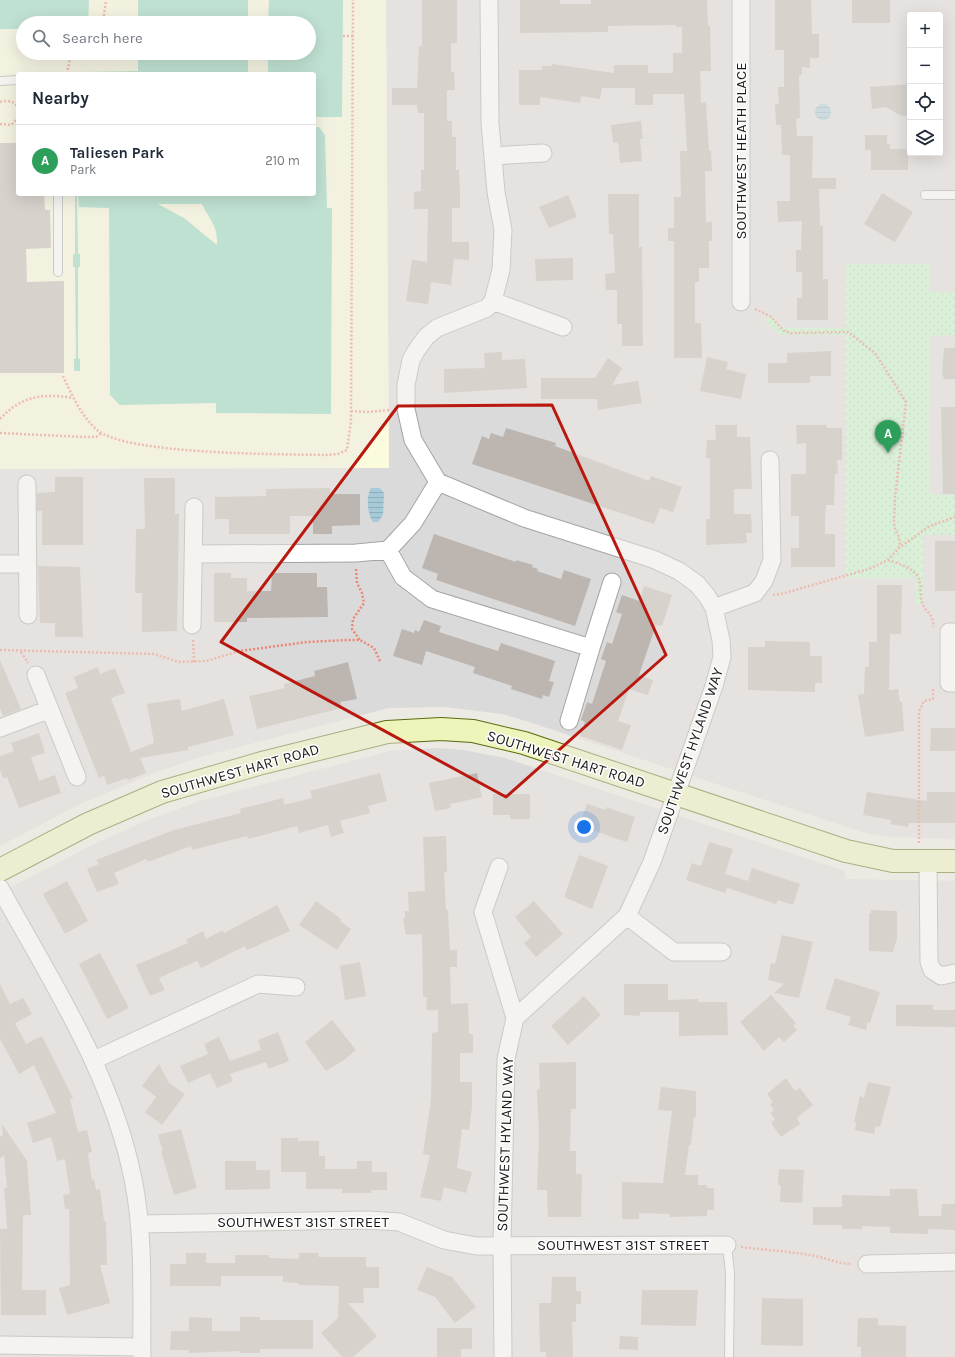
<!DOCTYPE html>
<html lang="en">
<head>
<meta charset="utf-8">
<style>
  body { margin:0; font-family:Karla,sans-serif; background:#f6f6f7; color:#1f2937 }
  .controls { position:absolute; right:12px; top:12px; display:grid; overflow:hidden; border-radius:4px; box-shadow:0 4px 16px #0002 }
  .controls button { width:36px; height:36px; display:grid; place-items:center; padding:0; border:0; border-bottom:1px solid #e0e1e3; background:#fff; color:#1f2937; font:20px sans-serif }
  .you { position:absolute; left:584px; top:827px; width:14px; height:14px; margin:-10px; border:3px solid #fff; border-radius:50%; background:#1a73e8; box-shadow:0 0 0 6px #1a73e833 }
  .badge { display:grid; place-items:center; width:26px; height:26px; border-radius:50%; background:#0f766e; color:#fff; font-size:13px; font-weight:700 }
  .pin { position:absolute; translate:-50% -33px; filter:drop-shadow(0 1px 2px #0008) }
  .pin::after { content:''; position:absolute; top:21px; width:14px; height:12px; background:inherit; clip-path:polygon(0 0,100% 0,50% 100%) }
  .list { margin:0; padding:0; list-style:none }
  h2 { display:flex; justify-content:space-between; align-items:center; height:52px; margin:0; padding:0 16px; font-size:17px }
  h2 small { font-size:13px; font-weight:400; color:#747a83 }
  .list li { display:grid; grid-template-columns:26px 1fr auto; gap:12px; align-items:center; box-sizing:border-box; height:72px; padding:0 16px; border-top:1px solid #e0e1e3 }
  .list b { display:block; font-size:15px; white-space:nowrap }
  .list p { margin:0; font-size:13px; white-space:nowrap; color:#747a83 }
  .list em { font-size:13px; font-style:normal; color:#747a83 }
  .icon { flex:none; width:22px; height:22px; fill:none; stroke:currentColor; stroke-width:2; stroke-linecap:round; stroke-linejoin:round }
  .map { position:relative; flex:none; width:955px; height:1357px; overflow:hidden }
  .search { position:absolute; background:#fff; box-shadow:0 4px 16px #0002; left:16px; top:16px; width:300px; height:44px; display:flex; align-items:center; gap:10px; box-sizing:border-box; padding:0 14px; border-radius:22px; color:#747a83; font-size:15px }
  .panel { position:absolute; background:#fff; box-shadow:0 4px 16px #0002; left:16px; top:72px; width:300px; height:124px; border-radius:4px }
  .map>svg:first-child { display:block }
  .residential { fill:#dbdada; fill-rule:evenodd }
  .education { fill:#fbfcdd; fill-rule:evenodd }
  .park { fill:url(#park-dots) }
  .pitch { fill:#87d7bc; fill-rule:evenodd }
  .water { fill:url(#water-rules) }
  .building { fill:#bdb6b0 }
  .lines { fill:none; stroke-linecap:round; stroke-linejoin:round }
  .lane-casing { stroke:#a4a4a4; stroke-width:10 }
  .street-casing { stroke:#a4a4a4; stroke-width:19 }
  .secondary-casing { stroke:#5b6a0d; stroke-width:24 }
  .path { stroke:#ee8673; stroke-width:2.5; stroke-dasharray:2 2; stroke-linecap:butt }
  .lane { stroke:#fff; stroke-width:8 }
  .street { stroke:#fff; stroke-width:17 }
  .secondary { stroke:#eef4ba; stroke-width:22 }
  .marked { fill:none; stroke:#ba180f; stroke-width:3; stroke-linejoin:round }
  .labels { text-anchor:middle; stroke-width:3; stroke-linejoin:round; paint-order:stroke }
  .street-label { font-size:15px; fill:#1d1d1d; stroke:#fff }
</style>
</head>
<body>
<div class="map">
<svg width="955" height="1357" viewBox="0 0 955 1357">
  <defs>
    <pattern id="park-dots" width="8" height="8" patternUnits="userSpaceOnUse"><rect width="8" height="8" fill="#c3f5c9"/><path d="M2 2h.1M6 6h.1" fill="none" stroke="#a7d2ac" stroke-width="1.8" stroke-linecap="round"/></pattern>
    <pattern id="water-rules" width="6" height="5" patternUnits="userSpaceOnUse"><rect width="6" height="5" fill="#a7cad8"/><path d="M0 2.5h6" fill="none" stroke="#8fadb9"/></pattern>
  </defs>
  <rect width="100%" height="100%" fill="#edeae3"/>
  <path class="residential" d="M386,0H955V292H929V265L846,264L845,328H782L770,315L765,320L779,335H845V578H916V604L923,534L955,535V839L893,837L868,834L529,722L502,714L445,707L389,708L200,757L157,772L84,802L0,846V469L389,468ZM910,15H940V153H910Z
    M930,335H955V495H930Z
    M438,748L463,750L505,758L845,871V879L955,881V1357H0V893L94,844L146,821L200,801L390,751Z"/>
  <path class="education" d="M0,0H386L389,468L0,469ZM23,23H309V53H23ZM18,74H314V194H18Z"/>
  <path class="park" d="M846,264H929V292H955V335L930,336V494L955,495V535H923V604H916V578H845V335H779L765,320L770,315L782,328H845Z"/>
  <path class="pitch" d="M0,0H89L88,23H23V29H0Z
    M138,0H248V23H138Z
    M269,0H343L342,117H314V74H268V53H309V23H268Z
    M138,53H248V74H79L81,72L138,71Z
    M314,127H319L325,135L327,208H332L331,414L216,413V403L120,405L110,395L109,208L79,207L78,194H314ZM158,204H202C210,221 218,225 217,245L184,218Z
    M75,194H77L78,254H80V267H78V358L80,359V371H74V359L76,358L75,267H73V255L75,254Z"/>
  <path class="water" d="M815 112a8 8 0 1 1 16 0a8 8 0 1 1-16 0Z
    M371,488H380L384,493L383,515L378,522H373C367,514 366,496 371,488Z"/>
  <path class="building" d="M422,0H457V43H451V72H454L455,90H447V121H452V137H456V170H459L460,194V208H452V242H469V260L454,259L451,285L431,282L428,304L406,301L412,260L427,262L428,209H414V192L421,191V170H424V113H418L417,105H392V88H417L419,46H422Z
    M520,0H560V4H591V0H707L708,26H710L711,71H700L701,103L706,102L709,151H711L712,171H705L706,222H712V241H709V268H699V282H695V323H701L702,358H674V241H668V228H674V197H681L680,151H687L684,94H653V105H635V88H602L600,99L581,96L580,103L540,97V105H519V70H542V66H552V64L614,73V65H648V73H673V53H682V27H676V25L608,26V32L520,33Z
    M775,0H811L812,34H819V58H810V68L802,67V75H799L800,118L796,119L797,136H813L812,178H836V189H819L820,226H823V279H828V320H797V298H802V272H796V250H801L802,221L778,222L777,201H790V155H782L781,125H776L775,104H779L778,87H784V50H775Z
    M852,0H890V23H852Z
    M910,84V115L902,116L886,107L872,109L870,87Z
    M641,121L643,139H640L642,161L620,163L618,142L613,143L611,125Z
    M865,135H887V144H890V149H908V170H871V150H865Z
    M0,143H18V194H44L45,210H50L51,248L26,249L27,282L64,281V373H0Z
    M882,193L913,212L895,242L864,224Z
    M608,194H639V247H642L643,346H622V324H617V290H606L605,274L615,273L613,234H609Z
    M568,195L577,217L549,228L539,207Z
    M573,258V280L536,281L535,259Z
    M944,348H955V379H944L942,373Z
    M831,351V376H810V383H768V363H787V353Z
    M502,352V360L525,359L527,388L444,393V369L485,368L484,353Z
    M707,357L728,362L726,369L746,374L741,399L700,391Z
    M608,358L622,368L612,385L638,381L642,403L598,410L597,399H541V378H595Z
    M941,407H955V494H943Z
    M715,425H737V437H750L752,489H734V514H751L752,533H746L747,543L706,545V519H710V458H706L707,440H716Z
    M796,425H826L827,428H842V460H837L838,474H835L834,505H826L825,518V534H835V567H791V548H799V516H791V474H806V443L797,444Z
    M506,428L556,443L555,446L649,481L651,476L682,487L673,512L660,508L654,524L472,464L482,436L489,439L491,433L503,437Z
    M55,477H83V545H42V511H37V493L55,492Z
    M144,478H175V514H179L177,631L142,632V593H135L136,529H145Z
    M330,488V494H360V525L332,526V534H313V516H290V534H229V519H215V497L266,496V489Z
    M434,534L516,562V560L533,565L532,567L538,569L537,571L561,579L564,570L591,579L575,626L436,580L438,574L422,568Z
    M935,541H955V591H935Z
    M38,566L80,567L83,637H55V623H40Z
    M214,573H231V578H247V591H271L272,573H317V587H327L328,617L247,618V622H214Z
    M877,585H902L901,634H890L889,690L898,689L900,702H902L904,731L865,737L858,695L864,694L865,667H869V642H877Z
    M644,586L672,595L662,626L656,625L639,675L653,680L648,695L629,689L618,721L631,725L622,750L580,736L585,722L581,720L587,702L592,704L606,661L601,659L607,642L612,644L622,614L616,612L622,595L639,601Z
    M424,620L441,626L439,632L498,651L501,643L555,661L549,681L554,682L549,697L543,695L542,699L511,689L512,686L473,673L475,667L426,651L422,665L393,656L402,629L414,633L415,630L419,632Z
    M765,641L810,642V656H822V683H815V692L748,690V647H765Z
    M0,660L21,709L3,716L0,708Z
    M348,662L357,699L340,702L342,708L257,729L249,696L285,688L284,684L315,676L314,671Z
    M98,667L100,674L115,668L125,693L111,698L131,752L154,743L147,704L180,699L182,711L224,699L234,735L188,747V750L140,758L146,773L128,780L127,778L107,785L104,776L99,778L65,693L78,688L74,677Z
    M931,728H955V751H930Z
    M39,733L45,753L31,757L39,781L55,775L61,793L19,808L7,777L3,778L0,770V756L14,751L11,743Z
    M380,773L387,801L368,806L370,813L340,821L344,833L331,837L328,825L299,833L297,826L248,839L247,836L192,850L191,846L148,862L146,859L114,873L119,884L97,892L87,869L99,864L96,860L174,830L241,813L240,809L283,798L284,805L312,798L310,791Z
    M477,773L482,797L450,804L451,808L435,811L429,783Z
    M867,792L927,801V792H955V823H909L908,827L890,824L891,820L863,815Z
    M493,794H530V819H510V815H493Z
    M587,804L606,810V807L635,817L627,842L579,826Z
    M446,836L447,872H444L446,910H448L450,950H457V967H450L451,1004L468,1003L469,1034H473V1053H460V1082H472V1107L469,1130L462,1129L457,1168L472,1172L466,1193L444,1187L441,1201L420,1197L430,1155L423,1154L431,1099L432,1033L438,1032V1010H426L427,997H423L422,934L406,935L403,919L405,917V911H409L408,892L425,891L423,837Z
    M709,842L733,849L725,874L748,881L752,868L800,884L793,905L778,900L776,904L727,888L725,893L686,880L692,863L701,866Z
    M579,855L608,866L592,909L564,897Z
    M67,881L88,921L65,934L43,894Z
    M316,901L341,919L340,921L351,929L337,950L299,925Z
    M534,901L563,934L536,957L524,943L531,937L515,917Z
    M277,905L290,931L247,950L245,946L201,968L197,961L159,978L165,990L150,996L136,965L188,943L186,940L203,931L206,939L223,930L224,933Z
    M871,910L897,911V938L893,952L869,951V913H871Z
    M782,935L813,942L799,998L774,993L784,984L768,980L771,963L775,964Z
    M100,953L129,1008L107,1019L79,964Z
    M360,962L366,996L345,1000L340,966Z
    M835,978L880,992L870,1023L868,1022L866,1030L848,1025L851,1017L825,1009Z
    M0,984L10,1004L23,998L32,1014L15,1023L26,1044L42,1036L73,1098L70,1099L78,1132L87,1130L92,1152L88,1153L92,1180L94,1179L96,1190L100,1189L104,1221H106L107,1265H100L110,1303L67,1315L59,1288L70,1285L69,1209H65L63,1195L70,1194L65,1159L57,1161L51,1137L33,1143L27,1123L56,1113L34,1065L19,1074L0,1039Z
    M624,984H668V1000L698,999V1002H727L728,1035L679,1036V1012H640V1016L624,1015Z
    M771,995L796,1023L793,1026L797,1030L784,1042L779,1037L764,1051L740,1022Z
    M584,996L601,1015L568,1045L551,1026Z
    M896,1005H933V1010H955V1027L896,1026Z
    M332,1020L356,1050L344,1060L326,1071L305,1042Z
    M278,1032L289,1061L269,1069L266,1062L230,1074L233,1081L217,1088L210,1073L188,1083L180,1066L208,1054L204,1044L219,1037L230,1061L261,1050L258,1040Z
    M576,1062V1109H571L570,1151H576V1174H582L581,1217H548L547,1190H537L539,1136L537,1089H540L539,1063Z
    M159,1064L169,1083L185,1094L162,1125L145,1112L156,1097L142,1086Z
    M786,1078L795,1091L800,1088L813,1105L797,1118L800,1124L781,1137L771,1123L775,1119L770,1113L774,1110L770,1104L773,1102L767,1094Z
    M868,1082L891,1087L880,1127L876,1126L874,1134L855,1130L856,1122H854L860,1096L864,1098Z
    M661,1087L696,1091V1117H694L691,1145H689L685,1175H698V1185H707V1188H714V1210H707V1216L670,1217V1214L639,1213V1219H622V1182L663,1183L672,1111L658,1110Z
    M2,1124L27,1161L31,1215H23L22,1290H46V1315H1L0,1229H7L4,1188H7L4,1155L0,1158V1137L3,1135Z
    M181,1129L197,1188L174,1195L161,1151H163L158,1135Z
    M281,1138H298V1141H319V1156H325V1169H357V1161H372V1172H387V1190H371V1193H342V1189H306V1172H281Z
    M225,1161H256V1170H270V1189L225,1190Z
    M779,1169L804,1170L802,1203L780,1202L781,1186L778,1185Z
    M890,1189H917L919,1216H941L942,1204H955V1230L928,1229V1234L890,1233V1227L862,1226V1229H842V1225H813V1207H842V1195L890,1196Z
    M186,1253H206V1263H235V1255H269V1258L299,1259V1253H318L319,1257H366V1267H379V1288H363L364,1303H348L377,1336L353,1357H342L321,1333L338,1318L339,1286L299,1285V1283L283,1282V1276H221V1286H170V1264H186Z
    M427,1267L452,1277L476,1307L455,1323L435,1297L417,1290Z
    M552,1277H576V1291H581V1304H576V1322H572L573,1357H546V1352H540L539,1303H551Z
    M642,1290H698L696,1326L641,1325Z
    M762,1298L803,1299V1346L761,1345Z
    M189,1317L212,1318V1331H240V1317H260V1320H313V1349H260V1353H240V1351L189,1353V1350H170L171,1331H189Z
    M858,1318H878V1325L906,1326V1357H861V1347H857Z
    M437,1328H472V1349H461V1357H437Z
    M620,1336L638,1337V1350L619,1349Z"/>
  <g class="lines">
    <defs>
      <path id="lane" d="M0,81L18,80
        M58,194V272
        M925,195H955
        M727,1245L730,1273L729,1357"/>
      <path id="street" d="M489,0L490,123L496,192L503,230L501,270L493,301L487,308L437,328L426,337L416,351L411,360L406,385V409L413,440L438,482L524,518L653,559L679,571L697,584L707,596L714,608L721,640L722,657L714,686L652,862L627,916L515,1018L506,1059L502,1245L503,1357
        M493,156L543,153
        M493,301L563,327
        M741,302V0
        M27,484L28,615
        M388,550L403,577L432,599L591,648L569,721
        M193,554L356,553L388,550L413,523L438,482
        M0,564H27
        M714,608L755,593L764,581L772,560L770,460
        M192,625L194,507
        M955,632H949V683H955
        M591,648L612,582
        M36,675L77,777
        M0,728L50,709
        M928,861L929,962L932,970L941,976L955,973
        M499,867L483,912L515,1018
        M0,888C51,981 112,1073 133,1179C145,1237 141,1298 142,1357
        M627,916L674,952H722
        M94,1060L258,984L296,987
        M139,1224L368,1220L399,1222L444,1240L476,1246L727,1245
        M867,1264L955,1262
        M0,1345L142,1347"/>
      <path id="secondary" d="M0,870L88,824L162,792L262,763L387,732L441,729L473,731L524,743L846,851L893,861H955"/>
    </defs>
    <use href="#lane" class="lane-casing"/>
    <use href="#street" class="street-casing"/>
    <use href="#secondary" class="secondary-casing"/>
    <path class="path" d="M100,23L104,15L106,0
      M343,36H353
      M67,74L71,53
      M0,102C8,100 15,101 18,108
      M0,124L11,125L18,118
      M755,309L770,316L784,331L790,333L848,332L875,353L906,402L895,497L894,521L895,530L899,537L900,547
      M63,376C72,395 81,416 97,430C127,455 282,454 325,455L338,454L347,450L351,421L353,0
      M351,411L367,412L390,410
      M0,419C21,396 43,393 73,398
      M0,433L85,437H96L102,433
      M888,560C900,564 918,569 920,583C921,589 920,596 922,602C925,613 934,613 933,627
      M356,569L357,583L362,593L364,603L353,619L352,629L360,640
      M773,595L781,594L869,569L888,560L900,547L930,526L955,517
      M193,640L194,662
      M0,650L154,654L179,662L206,661L240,651L307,642L348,640H360L374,648L380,661
      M21,652L28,663
      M919,843V712L924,701L933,699V688
      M741,1247C764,1250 787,1251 810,1255C824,1257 838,1264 852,1264"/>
    <use href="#lane" class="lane"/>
    <use href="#street" class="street"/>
    <use href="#secondary" class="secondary"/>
  </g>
  <path d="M0 0H955V1357H0ZM552,405L666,655L506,797L221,642L398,406Z" fill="#edeae3" fill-opacity=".55" fill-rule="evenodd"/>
  <path class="marked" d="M552,405L666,655L506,797L221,642L398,406Z"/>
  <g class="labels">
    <g class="street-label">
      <text transform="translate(741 151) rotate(-90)" y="5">SOUTHWEST HEATH PLACE</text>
      <text transform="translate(690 751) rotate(-71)" y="5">SOUTHWEST HYLAND WAY</text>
      <text transform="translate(566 759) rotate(17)" y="5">SOUTHWEST HART ROAD</text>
      <text transform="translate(240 771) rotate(-16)" y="5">SOUTHWEST HART ROAD</text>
      <text transform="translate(505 1144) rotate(-88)" y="5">SOUTHWEST HYLAND WAY</text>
      <text x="303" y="1227">SOUTHWEST 31ST STREET</text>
      <text x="623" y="1250">SOUTHWEST 31ST STREET</text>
    </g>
  </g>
</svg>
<div class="controls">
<button>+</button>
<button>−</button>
<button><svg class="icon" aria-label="locate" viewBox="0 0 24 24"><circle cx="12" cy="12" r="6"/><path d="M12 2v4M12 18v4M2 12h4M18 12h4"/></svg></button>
<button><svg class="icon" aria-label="layers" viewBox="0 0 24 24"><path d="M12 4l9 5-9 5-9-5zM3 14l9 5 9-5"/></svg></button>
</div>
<div class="you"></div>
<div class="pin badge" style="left:888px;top:453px;background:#2e9e5b">A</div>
<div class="search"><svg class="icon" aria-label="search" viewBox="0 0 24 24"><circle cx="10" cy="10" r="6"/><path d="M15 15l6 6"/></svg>Search here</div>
<section class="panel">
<h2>Nearby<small></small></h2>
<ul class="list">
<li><span class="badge" style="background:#2e9e5b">A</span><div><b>Taliesen Park</b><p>Park</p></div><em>210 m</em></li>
</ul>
</section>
</div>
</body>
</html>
